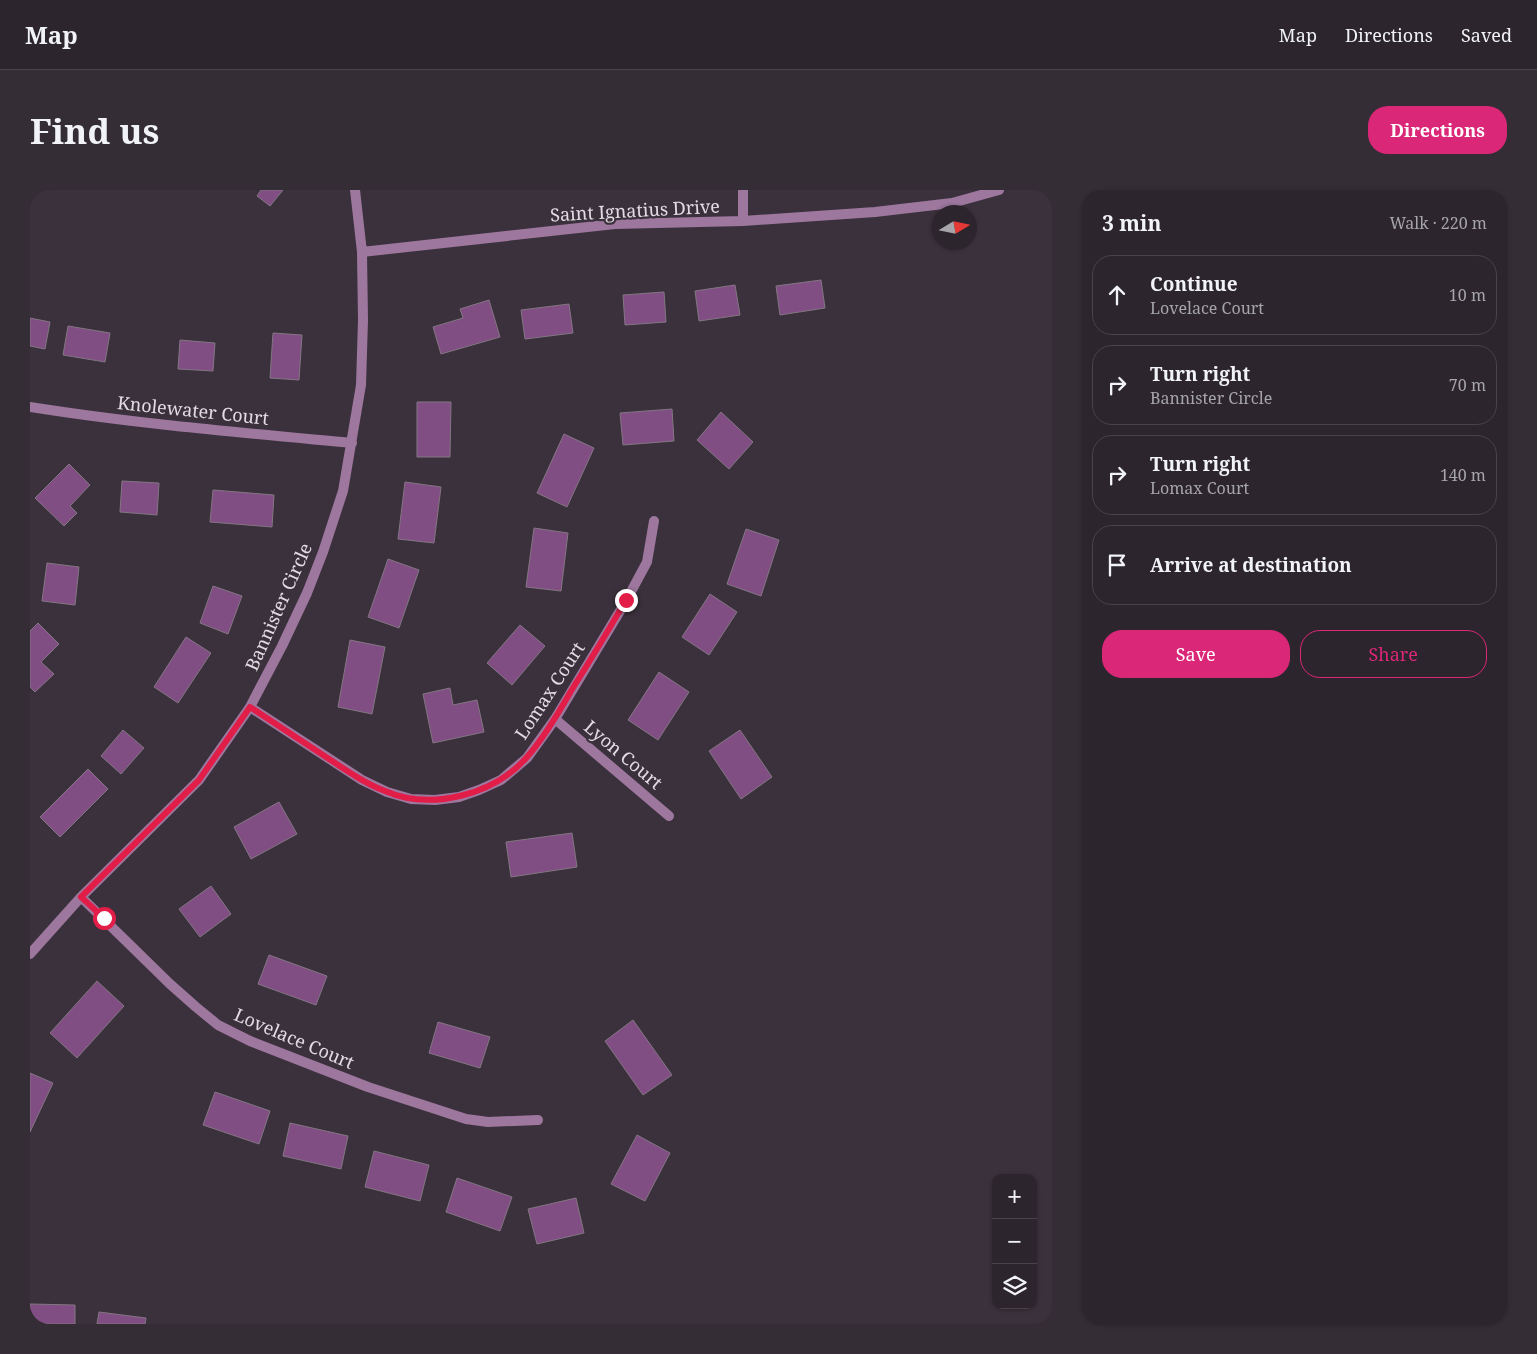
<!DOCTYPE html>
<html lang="en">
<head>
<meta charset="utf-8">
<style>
  body { margin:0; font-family:"Noto Serif",serif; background:#342d35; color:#f1f3f6 }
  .controls { position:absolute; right:15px; bottom:15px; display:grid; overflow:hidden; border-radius:10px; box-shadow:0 1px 4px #0004 }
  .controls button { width:45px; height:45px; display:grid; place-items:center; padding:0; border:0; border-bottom:1px solid #484249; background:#2c252d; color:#f1f3f6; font:25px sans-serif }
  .compass { position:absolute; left:902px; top:15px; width:45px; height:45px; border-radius:50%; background:#2c252d; box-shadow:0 1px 4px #0004; rotate:80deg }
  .stop { position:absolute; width:15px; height:15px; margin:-11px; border:4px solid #e11d48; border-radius:50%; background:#fff }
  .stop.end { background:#e11d48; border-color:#fff; box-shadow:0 1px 5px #0008 }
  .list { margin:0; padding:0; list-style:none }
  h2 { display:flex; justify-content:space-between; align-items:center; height:65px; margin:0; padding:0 20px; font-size:21px }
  h2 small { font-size:16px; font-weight:400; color:#a6a5aa }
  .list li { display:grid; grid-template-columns:32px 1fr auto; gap:15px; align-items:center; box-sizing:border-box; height:80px; margin:0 10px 10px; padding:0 10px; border:1px solid #484249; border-radius:20px }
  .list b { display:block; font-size:19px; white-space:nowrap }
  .list p { margin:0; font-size:16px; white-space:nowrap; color:#a6a5aa }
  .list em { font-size:16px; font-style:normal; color:#a6a5aa }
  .actions { display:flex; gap:10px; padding:15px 20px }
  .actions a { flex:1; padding:11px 0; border:1px solid #db2777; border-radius:20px; text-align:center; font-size:18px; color:#db2777 }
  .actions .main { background:#db2777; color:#fff }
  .icon { flex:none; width:28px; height:28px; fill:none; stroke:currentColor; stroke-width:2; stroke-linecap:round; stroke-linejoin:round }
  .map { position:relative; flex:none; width:1022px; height:1134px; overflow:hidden; border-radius:20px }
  header { display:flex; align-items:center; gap:30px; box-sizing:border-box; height:70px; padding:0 25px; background:#2c252d; border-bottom:1px solid #484249 }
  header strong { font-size:24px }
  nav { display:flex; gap:28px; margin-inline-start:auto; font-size:18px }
  .intro { display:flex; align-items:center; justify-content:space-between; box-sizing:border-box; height:120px; padding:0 30px }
  h1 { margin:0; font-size:35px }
  .button { padding:12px 22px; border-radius:20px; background:#db2777; color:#fff; font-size:18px; font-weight:700 }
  main { display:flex; gap:30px; padding:0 30px }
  aside { flex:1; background:#2c252d; border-radius:20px; box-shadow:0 1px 4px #0004 }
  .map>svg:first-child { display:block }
  .building { fill:#814e83; stroke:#837683 }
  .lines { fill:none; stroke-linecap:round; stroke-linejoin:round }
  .minor { stroke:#9d779e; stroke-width:10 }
  .route { stroke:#e11d48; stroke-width:6 }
  .labels { text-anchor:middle; stroke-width:4.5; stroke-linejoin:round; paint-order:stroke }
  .street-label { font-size:18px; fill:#e2dbe2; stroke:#3b313c }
</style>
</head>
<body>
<header>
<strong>Map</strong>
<nav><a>Map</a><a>Directions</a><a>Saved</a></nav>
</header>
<div class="intro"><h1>Find us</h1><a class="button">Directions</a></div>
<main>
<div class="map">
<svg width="1022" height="1134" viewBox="0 0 1022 1134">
  <rect width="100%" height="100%" fill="#3b313c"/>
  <path class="building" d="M231,0H253L240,16L227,6Z
    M791,90L795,118L750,125L746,96Z
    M705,95L710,125L669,131L665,101Z
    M634,102L636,132L595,135L593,105Z
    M459,110L470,147L411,164L403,137L433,128L430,119Z
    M539,114L543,143L495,149L491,120Z
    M0,128L20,132L15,159L0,156Z
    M38,136L80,143L75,172L33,165Z
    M243,143L272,145L269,190L240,188Z
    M150,150L185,153L183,181L148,179Z
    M387,212H421L420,267H387Z
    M642,219L644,251L593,255L590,223Z
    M691,222L723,252L699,279L667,250Z
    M534,244L564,258L537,317L507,303Z
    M39,274L60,295L40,316L47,323L34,336L5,308Z
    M92,291L129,293L127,325L90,322Z
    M375,292L411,297L404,353L368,349Z
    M183,300L244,305L242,337L180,332Z
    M504,338L538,343L531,401L496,397Z
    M716,339L749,350L731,406L697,394Z
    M358,369L389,380L369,438L338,427Z
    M17,373L49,377L45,415L12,411Z
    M183,396L212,406L198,444L170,433Z
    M680,404L707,422L679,465L652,447Z
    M8,433L29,454L11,472L24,484L5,502L0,497V441Z
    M490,435L515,456L482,495L457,473Z
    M156,447L181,463L148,513L124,497Z
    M320,450L355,457L342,524L308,517Z
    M629,482L659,502L628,550L598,530Z
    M420,498L423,515L447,510L454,542L403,553L393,504Z
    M93,540L114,558L91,584L71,566Z
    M710,540L742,587L711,609L679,561Z
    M58,579L78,599L30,647L10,627Z
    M249,612L267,644L221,669L204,637Z
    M542,643L547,677L481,687L476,652Z
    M181,696L201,724L170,747L149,719Z
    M239,765L297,786L286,815L228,794Z
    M67,791L94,816L47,868L20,843Z
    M603,830L642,885L613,905L575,851Z
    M408,832L460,847L450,878L399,863Z
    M0,883L23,893L0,942Z
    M185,902L240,921L229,954L173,935Z
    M260,933L318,946L311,979L253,966Z
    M607,945L640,963L615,1011L581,994Z
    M344,961L399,975L390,1011L335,997Z
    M427,988L482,1007L470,1041L416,1022Z
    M546,1008L554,1043L507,1054L498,1019Z
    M0,1114L45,1115V1134H0Z
    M69,1122L116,1128L115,1134H67Z"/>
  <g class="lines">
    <path class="minor" d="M713,0V31
      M332,62L585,34L713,31L845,22L922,13L969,0
      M0,217C107,234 215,243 322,253
      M220,517L332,590L357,602L381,609L405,610L429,607L449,600L471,590L497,568L525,529L596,411L617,372L624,331
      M525,529L639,626
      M51,707L140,794L166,817L188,835L220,851L338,897L436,929L458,932L508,930
      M0,764L51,707L169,590L220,517L252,456L277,403L293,362L313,301L331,195L333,130L332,62L325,0"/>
  </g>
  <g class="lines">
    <path class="route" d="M74,728L51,707L169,590L220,517C244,533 269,549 293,565C313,578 332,592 355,601C401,621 464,605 497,567C514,548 528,524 541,501C560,471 578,441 596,410"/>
  </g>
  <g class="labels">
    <g class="street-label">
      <text transform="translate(605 21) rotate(-3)" y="6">Saint Ignatius Drive</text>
      <text transform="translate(163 221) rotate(6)" y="6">Knolewater Court</text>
      <text transform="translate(249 417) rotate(-66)" y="6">Bannister Circle</text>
      <text transform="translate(520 501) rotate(-57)" y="6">Lomax Court</text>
      <text transform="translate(593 565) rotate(40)" y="6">Lyon Court</text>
      <text transform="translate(264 849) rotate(23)" y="6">Lovelace Court</text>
    </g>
  </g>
</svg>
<div class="controls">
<button>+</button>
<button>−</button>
<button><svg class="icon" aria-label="layers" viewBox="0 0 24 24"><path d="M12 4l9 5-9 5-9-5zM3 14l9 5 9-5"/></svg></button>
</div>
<svg class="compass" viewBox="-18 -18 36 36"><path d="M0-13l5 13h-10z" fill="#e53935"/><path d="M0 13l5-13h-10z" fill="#a6a5aa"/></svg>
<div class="stop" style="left:74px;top:728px"></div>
<div class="stop end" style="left:596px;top:410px"></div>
</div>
<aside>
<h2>3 min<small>Walk · 220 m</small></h2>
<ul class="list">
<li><svg class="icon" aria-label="ahead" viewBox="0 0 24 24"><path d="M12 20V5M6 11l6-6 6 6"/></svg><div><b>Continue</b><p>Lovelace Court</p></div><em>10 m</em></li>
<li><svg class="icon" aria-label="right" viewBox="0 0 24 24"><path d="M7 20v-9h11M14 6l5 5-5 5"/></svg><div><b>Turn right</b><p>Bannister Circle</p></div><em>70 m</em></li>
<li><svg class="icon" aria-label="right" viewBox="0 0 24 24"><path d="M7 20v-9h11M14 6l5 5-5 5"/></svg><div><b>Turn right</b><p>Lomax Court</p></div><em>140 m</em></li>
<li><svg class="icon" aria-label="arrive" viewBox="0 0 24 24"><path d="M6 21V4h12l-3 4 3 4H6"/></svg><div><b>Arrive at destination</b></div></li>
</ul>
<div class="actions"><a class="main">Save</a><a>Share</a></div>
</aside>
</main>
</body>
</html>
